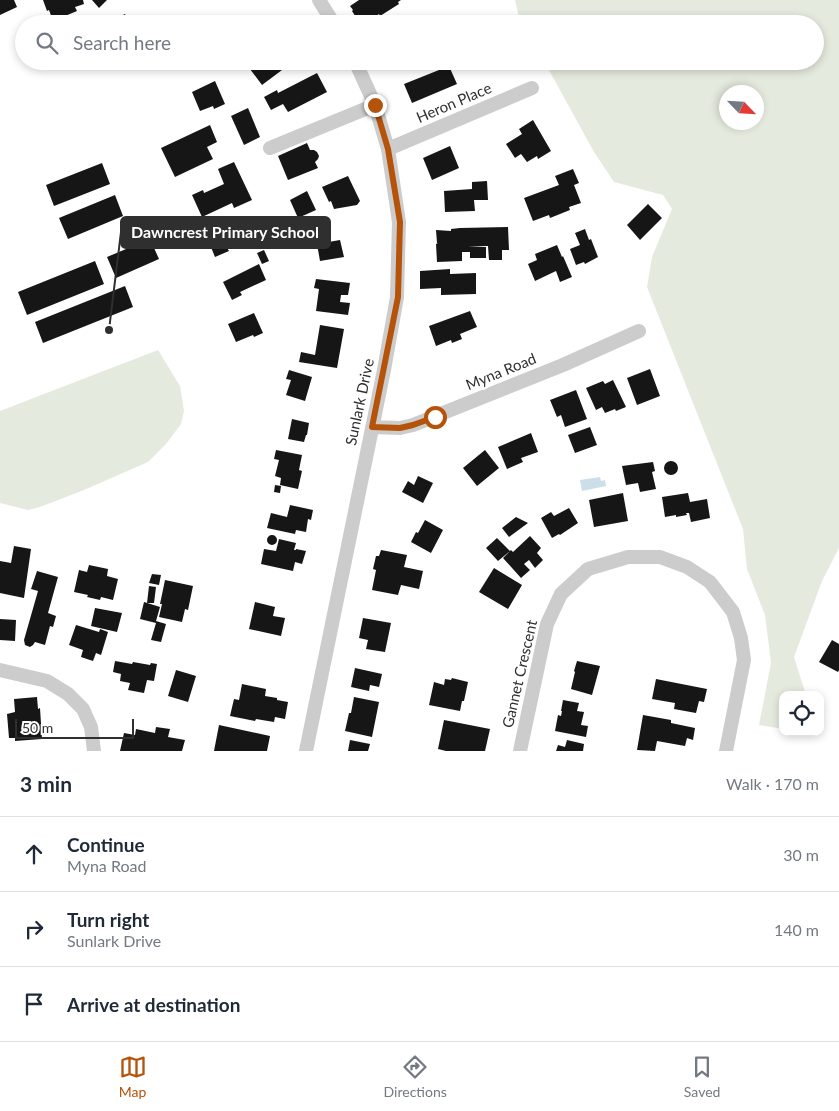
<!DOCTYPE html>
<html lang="en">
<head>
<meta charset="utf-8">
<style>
  body { margin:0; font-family:Lato,sans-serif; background:#f2f2f3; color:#1f2937 }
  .controls { position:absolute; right:15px; bottom:15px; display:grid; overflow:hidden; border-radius:10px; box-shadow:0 2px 8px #0003 }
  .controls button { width:45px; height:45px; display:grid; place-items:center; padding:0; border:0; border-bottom:1px solid #e0e1e3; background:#fff; color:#1f2937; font:25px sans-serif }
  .compass { position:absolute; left:719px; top:85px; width:45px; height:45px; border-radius:50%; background:#fff; box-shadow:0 2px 8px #0003; rotate:115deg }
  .scale { position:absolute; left:15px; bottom:12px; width:119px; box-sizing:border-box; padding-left:5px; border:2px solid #2f2f2f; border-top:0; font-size:14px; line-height:18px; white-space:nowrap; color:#2f2f2f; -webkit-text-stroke:4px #fff; paint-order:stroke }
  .stop { position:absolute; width:15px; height:15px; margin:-11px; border:4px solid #b45309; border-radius:50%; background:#fff }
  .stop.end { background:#b45309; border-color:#fff; box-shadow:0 1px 5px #0008 }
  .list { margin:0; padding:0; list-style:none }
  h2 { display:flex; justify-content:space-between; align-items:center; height:65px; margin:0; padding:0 20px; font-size:21px }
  h2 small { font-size:16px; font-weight:400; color:#747a83 }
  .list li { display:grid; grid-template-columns:32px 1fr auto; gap:15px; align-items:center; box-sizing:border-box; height:75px; padding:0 20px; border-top:1px solid #e0e1e3 }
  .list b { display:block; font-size:19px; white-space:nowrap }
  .list p { margin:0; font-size:16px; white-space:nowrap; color:#747a83 }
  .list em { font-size:16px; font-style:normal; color:#747a83 }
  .icon { flex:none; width:28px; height:28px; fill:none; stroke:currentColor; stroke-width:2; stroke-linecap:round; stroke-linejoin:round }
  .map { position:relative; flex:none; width:839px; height:751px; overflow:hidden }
  .search { position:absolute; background:#fff; box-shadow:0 2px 8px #0003; left:15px; right:15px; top:15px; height:55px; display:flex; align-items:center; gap:12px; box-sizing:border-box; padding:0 18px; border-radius:28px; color:#747a83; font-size:19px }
  .sheet { height:290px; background:#fff }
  nav { display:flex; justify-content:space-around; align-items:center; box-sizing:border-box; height:70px; border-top:1px solid #e0e1e3; background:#fff; font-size:14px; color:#747a83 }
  nav a { display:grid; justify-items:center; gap:2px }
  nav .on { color:#b45309 }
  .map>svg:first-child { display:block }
  .green { fill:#e5eade; fill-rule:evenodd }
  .water { fill:#ccdfe8 }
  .building { fill:#161616 }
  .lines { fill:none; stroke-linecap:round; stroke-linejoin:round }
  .minor { stroke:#ccc; stroke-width:14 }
  .route { stroke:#b45309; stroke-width:6 }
  .labels { text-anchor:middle; stroke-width:5; stroke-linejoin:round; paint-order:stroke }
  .street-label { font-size:15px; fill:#2f2f2f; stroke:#fff }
  .leader { fill:none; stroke:#2f2f2f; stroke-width:2 }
  .callout-dot { fill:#2f2f2f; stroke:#fff; stroke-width:2 }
  .callout { fill:#2f2f2f; stroke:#2f2f2f; stroke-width:2 }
  .callout-label { font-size:16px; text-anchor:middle; font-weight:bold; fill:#fff }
</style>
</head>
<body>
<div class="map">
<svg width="839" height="751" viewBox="0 0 839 751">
  <rect width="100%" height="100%" fill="#fff"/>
  <path class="green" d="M515,0H839V548L822,581L794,657L806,695H783V729L759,725L771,663L765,615L747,569L743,529L647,287L652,257L672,209L663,195L614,182L594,152L544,61H815V24H523L519,17ZM726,92H756V122H726Z
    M158,350L180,386L184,411L181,424L166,444L148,462L84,490L40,507L28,510L0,503V411Z"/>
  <path class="water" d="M600,477L601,481L605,480L606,486L582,491L580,480Z"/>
  <path class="building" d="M0,0H14L17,7L0,15Z
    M43,0H83L84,4L75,7L77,11L53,21L49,10L47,11Z
    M92,0H107L99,8Z
    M359,0H401L398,2L399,4L380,16L379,14L365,24H360L352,11L353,10L350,6Z
    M125,14L129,24H104Z
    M222,15L230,24H213Z
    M175,17L178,24H160Z
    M252,61H289L290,64L262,85L247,65Z
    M409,61H427L426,65L420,63L419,67L408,64Z
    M449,66L457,84L412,103L404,84Z
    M317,73L327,92L288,112L283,104L271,110L264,97L277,90L278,93Z
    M215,81L225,104L214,109L213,106L200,111L192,92Z
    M248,108L260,137L244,145L231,116Z
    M533,120L551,151L538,159L537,156L527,162L521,154L515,158L506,144L522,134L519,129Z
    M210,125L217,142L207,147L213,159L175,177L161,148Z
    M307,143L310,150H314L317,152L319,156L318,159L315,162L318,168L288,180L278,156Z
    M450,146L459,168L432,180L423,158Z
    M234,162L252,200L234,208L232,203L202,217L192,195L203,190L204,193L224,184L218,169Z
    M102,163L110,184L54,206L46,185Z
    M573,169L579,183L574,185L581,203L569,207L570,210L550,218L549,215L533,221L524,198L559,185L555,176Z
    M348,176L360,201L357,205L334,209L331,201L329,202L322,187Z
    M487,181L488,200H474L475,211L445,212L444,191L472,189V182Z
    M307,191L316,210L298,218L290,200Z
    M115,195L123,216L68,239L59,218Z
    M648,204L662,218L640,240L627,225Z
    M237,221L245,238L226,246L229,251L215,257L206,235Z
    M508,227L509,250H502V260H489L488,246H468L486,247V258H470V252H462V261L437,262L436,244L438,243H437L436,230L451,231V229L460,228Z
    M585,229L589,240L591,239L598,257L585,264L584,262L576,265L570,249L580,245L575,233Z
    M150,239L159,259L116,278L107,257Z
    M340,240L344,257L320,261L317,244Z
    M557,245L562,257L563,256L572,277L560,282L556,271L535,281L528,264L537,260L535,254Z
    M264,250L269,261L262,264L257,253Z
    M95,261L104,284L27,315L18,292Z
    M259,264L266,280L240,292L242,295L232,300L223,282Z
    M450,269V274L476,273V294L441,295V288L420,289V271Z
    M316,279L350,283L348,295H341L340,302L350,303L348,315L316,311L319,289L314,288Z
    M125,286L133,307L43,343L35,322Z
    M470,311L477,327L460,334L462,339L452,343L451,340L436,346L429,326Z
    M254,313L263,333L254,337L253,335L236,342L228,324Z
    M320,325L344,329L337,368L299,362L301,352L315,355Z
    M650,369L660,396L637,405L627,378Z
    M289,370L312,377L305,401L286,395L291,380L286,379Z
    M613,380L626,407L616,411L615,409L605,413L602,407L596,410L586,388L603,381L605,384Z
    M576,390L587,419L565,427L561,415L557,417L550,400Z
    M292,419L309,423L307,435H306L304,442L288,439Z
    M590,427L597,445L575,453L568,435Z
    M531,433L538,452L521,458L523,462L507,469L498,447Z
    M276,450L302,455L299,470L302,471L298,489L280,485L281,478L275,476L279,460L274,459Z
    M485,450L499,468L477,486L463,468Z
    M664 468a7 7 0 1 1 14 0a7 7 0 1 1-14 0Z
    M653,462L655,471L652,472L656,489L640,492L638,483L626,485L622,466Z
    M418,476L433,483L423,503L402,492L408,481L414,485Z
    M275,485L281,486L280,493L274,492Z
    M623,493L628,521L594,527L589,500Z
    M688,493L690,502L707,499L710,518L691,522L689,513H686L687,515L676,517V515L665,517L662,497Z
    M290,505L313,510L311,520L308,519L306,532L296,530L295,534L267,528L271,513L287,517Z
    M569,508L578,523L560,535L559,534L552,538L541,518L551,512L554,516Z
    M516,517L528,523L509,537L502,528Z
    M425,520L443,530L431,553L411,542L416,532L418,533Z
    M267 540a5 5 0 1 1 10 0a5 5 0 1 1-10 0Z
    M530,536L541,548L537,553L543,560L535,568L529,560L524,564L530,570L521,578L503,558L511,550L513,552Z
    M497,538L510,551L498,561L486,548Z
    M279,539L296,543L294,550H296V549L306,551L302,564L295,562L293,571L261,564L264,549L276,551Z
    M14,546L31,549L24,598L0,593V561L11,563Z
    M381,550L407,555L404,567L423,571L419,589L401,585L398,595L372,590L376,570L373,569L376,556H379Z
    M89,565L108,569L107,576L118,579L113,600L101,597L100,600L87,597L88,595L74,592L79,570L87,572Z
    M494,568L522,585L508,609L479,592Z
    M37,571L58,577L48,613L56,616L53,627L50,626L45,645L35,642L33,645L30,647L25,645L24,640L38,591L31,589Z
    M152,574L161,575L159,585L149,583Z
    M165,580L193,586L188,610L185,609L182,622L159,617L162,604H160Z
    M149,586L156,587L154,603H147Z
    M144,602L160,607L156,621L166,624L161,642L151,640L156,623L140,619Z
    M255,602L275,607L273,616L285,618L281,636L249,629Z
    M95,608L122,613L117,632L91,626Z
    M363,618L391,623L385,652L366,649L368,640L359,638Z
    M0,619L16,620L15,641L0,640Z
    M76,625L99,632L100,629L108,632L101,655L96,653L93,661L81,657L83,650L69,645Z
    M832,640L839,644V670L838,672L819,662Z
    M115,661L132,664L133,662L150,665L151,663L157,664L154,681L147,680L144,693L128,690L130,683L120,681L121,674L113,672Z
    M577,661L600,666L592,695L571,689L575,672L574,671Z
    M355,668L382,674L379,687L370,685L369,691L351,687Z
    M176,670L196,676L188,702L168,696Z
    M452,678L468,682L464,701H462L460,711L429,705L434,682L444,685L445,679L451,680Z
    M656,679L707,689L704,702L699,701L696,713L674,709L675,703L652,699Z
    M242,684L266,689L265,696L277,698V700L288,702L285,719L275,717L274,722L256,719L255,721L230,716L234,699L239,700Z
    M37,697L38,709L40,708L42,739L15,741V738H9L7,714L15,712L14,699Z
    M354,697L379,702L372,737L345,731L349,713H351Z
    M563,700L579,703L577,711L584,712L581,725L588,726L586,737L555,731L558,715L561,716L562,711H561Z
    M643,715L671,720V723L695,728L693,740L687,738L685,746L657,741L655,751L637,750Z
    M444,720L490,729L485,751H446L438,749Z
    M219,725L270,736L267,751H214Z
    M156,727L170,729L168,737L185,740L182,751H120L124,733L135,735L136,729L155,733Z
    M350,740L370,744L368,751H348Z
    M567,740L584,744L583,751H556L558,745L565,747Z"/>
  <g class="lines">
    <path class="minor" d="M319,0L334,24
      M270,148L375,105
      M388,149L532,88
      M372,427L400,428L413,425L563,365L639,331
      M0,670L47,681L68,694L83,709L91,727L94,751
      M306,751L384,370L397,297L399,222L388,149L375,105L355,61
      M520,751L547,624L561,594L588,569L628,557H660L687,567L710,582L733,612L741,638L744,660L726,751"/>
  </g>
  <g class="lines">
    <path class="route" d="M375,105L388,149L400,222L398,297L372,427L400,428L413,425L435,417"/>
  </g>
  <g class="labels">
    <g class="street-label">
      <text transform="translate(454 103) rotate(-23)" y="5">Heron Place</text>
      <text transform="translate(501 372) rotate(-22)" y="5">Myna Road</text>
      <text transform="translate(360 402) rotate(-78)" y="5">Sunlark Drive</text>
      <text transform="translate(520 674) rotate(-77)" y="5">Gannet Crescent</text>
    </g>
  </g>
  <path class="leader" d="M109 330L121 232"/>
  <circle class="callout-dot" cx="109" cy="330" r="5"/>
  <rect class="callout" x="121" y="217" width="209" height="31" rx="5"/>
  <g class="callout-label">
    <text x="225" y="238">Dawncrest Primary School</text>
  </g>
</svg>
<div class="controls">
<button><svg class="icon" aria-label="locate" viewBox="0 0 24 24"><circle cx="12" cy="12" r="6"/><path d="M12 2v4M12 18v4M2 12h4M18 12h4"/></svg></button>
</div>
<svg class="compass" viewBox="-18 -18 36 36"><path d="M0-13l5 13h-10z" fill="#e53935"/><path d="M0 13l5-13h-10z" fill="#747a83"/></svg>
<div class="scale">50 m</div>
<div class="stop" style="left:435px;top:417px"></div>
<div class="stop end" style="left:375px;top:105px"></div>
<div class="search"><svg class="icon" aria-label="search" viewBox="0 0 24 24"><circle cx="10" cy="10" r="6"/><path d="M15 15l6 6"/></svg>Search here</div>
</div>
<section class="sheet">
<h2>3 min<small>Walk · 170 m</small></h2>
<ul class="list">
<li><svg class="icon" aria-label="ahead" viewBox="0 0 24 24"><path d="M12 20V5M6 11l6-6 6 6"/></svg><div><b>Continue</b><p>Myna Road</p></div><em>30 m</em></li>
<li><svg class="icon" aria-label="right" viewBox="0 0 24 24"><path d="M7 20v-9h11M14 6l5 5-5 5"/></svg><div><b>Turn right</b><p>Sunlark Drive</p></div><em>140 m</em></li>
<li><svg class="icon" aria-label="arrive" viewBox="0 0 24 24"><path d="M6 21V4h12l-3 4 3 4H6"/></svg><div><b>Arrive at destination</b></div></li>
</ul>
</section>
<nav>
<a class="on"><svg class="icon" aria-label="map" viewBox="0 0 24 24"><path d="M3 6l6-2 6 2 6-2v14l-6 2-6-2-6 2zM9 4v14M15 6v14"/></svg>Map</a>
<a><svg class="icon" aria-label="directions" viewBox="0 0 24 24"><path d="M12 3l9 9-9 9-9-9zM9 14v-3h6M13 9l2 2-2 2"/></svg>Directions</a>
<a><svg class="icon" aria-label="saved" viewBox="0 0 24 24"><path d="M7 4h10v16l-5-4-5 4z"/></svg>Saved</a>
</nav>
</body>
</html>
